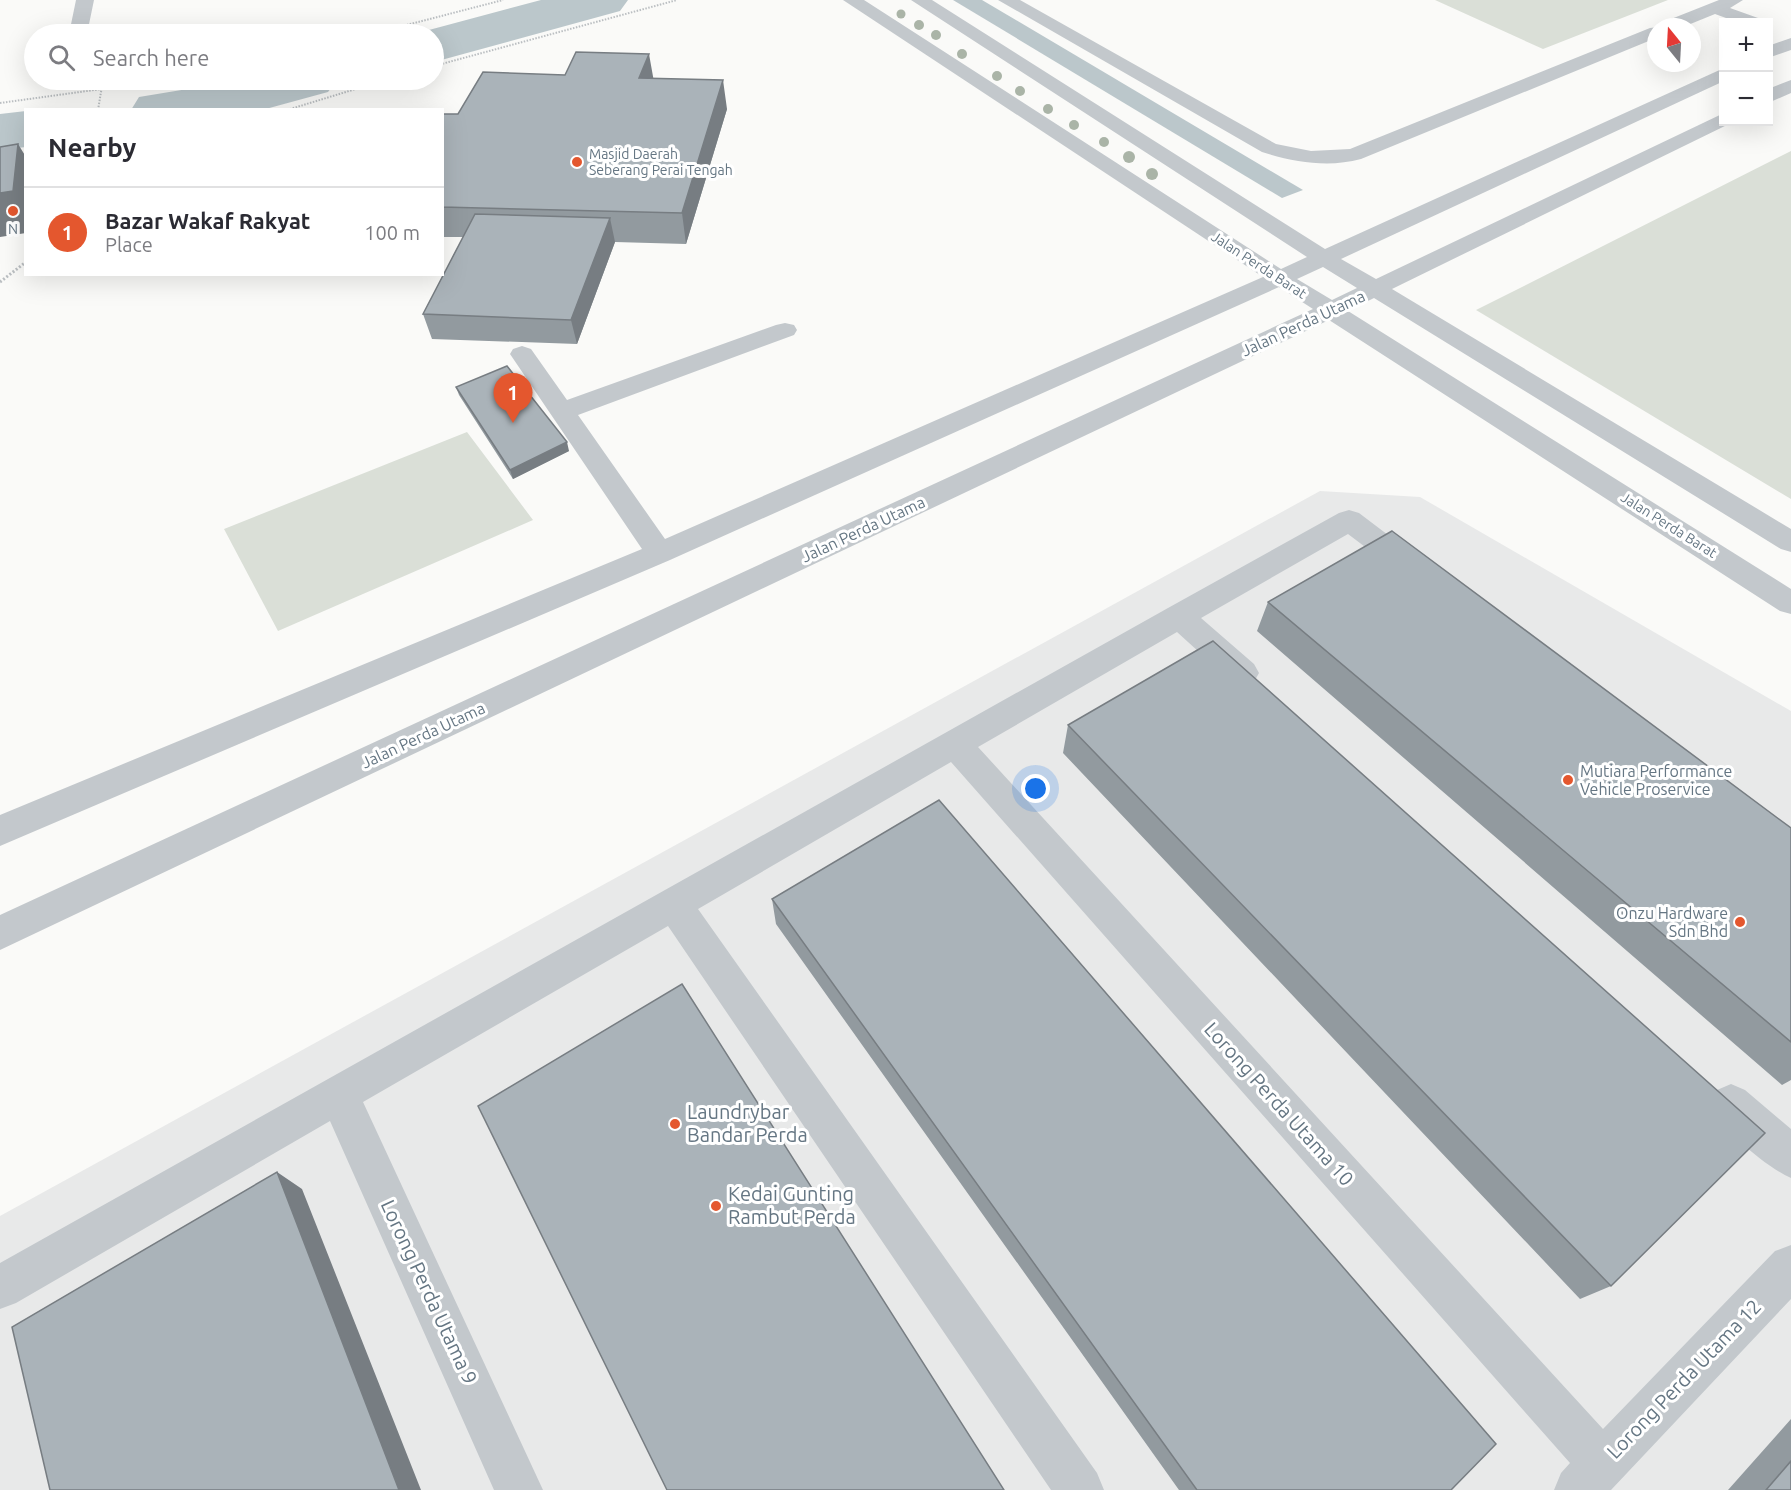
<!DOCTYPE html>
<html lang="en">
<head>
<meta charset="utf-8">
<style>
  body { margin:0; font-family:Ubuntu,sans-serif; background:#f2f2f3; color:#2b2b33 }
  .controls { position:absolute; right:18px; top:18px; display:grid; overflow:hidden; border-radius:0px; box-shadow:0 6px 24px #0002 }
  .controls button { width:54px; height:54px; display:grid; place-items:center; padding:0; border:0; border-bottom:2px solid #e1e1e2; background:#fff; color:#2b2b33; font:30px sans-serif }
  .compass { position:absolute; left:1647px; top:18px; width:54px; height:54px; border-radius:50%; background:#fff; box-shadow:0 6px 24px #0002; rotate:342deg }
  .you { position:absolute; left:1036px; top:789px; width:21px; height:21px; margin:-15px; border:4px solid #fff; border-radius:50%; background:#1a73e8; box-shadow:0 0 0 9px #1a73e833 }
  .badge { display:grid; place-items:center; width:39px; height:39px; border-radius:50%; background:#e4572e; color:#fff; font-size:20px; font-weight:700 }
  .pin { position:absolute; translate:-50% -50px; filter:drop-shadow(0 2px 3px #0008) }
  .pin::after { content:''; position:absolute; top:32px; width:21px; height:18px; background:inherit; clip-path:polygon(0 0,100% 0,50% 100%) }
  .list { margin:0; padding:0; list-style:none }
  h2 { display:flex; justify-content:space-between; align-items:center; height:78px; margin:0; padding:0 24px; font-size:26px }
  h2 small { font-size:20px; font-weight:400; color:#7c7c81 }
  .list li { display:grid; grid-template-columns:39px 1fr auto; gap:18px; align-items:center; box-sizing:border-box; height:90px; padding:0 24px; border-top:2px solid #e1e1e2 }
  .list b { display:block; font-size:22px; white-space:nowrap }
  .list p { margin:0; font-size:20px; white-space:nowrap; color:#7c7c81 }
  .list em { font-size:20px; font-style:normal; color:#7c7c81 }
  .icon { flex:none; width:33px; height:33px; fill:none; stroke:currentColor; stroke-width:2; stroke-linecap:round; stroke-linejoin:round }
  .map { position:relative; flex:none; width:1791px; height:1490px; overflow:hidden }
  .search { position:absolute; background:#fff; box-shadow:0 6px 24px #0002; left:24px; top:24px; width:420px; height:66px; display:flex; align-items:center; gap:15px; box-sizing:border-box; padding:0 21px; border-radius:33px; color:#7c7c81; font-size:22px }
  .panel { position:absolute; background:#fff; box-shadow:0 6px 24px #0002; left:24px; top:108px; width:420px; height:168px; border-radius:0px }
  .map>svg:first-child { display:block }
  .built { fill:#e8e9e9 }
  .green { fill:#dadfd7 }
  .water { fill:#bbc7cb }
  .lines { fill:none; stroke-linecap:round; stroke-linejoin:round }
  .river { fill:#bbc7cb; fill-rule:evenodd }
  .path-far1 { stroke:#bbbfc2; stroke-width:2; stroke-dasharray:1.5 1.5; stroke-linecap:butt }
  .path { stroke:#bbbfc2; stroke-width:3; stroke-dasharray:2 2; stroke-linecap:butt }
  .minor { fill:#c3c8cc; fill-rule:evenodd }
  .tree { fill:#aab4a7 }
  .wall { fill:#929a9f }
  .shaded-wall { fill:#777d82 }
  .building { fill:#aab3b9; stroke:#777d82; stroke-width:1.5 }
  .poi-dot { fill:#e4572e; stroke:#fff; stroke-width:2 }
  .labels { text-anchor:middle; stroke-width:6; stroke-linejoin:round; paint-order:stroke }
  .far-poi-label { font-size:14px; fill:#657683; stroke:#fff; text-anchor:start }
  .far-street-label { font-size:14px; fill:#657683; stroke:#fff }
  .street-label { font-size:16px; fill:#657683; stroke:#fff }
  .poi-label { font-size:16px; fill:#657683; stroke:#fff; text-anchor:start }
  .near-street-label { font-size:20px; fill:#657683; stroke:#fff }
  .near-poi-label { font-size:20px; fill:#657683; stroke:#fff; text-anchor:start }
</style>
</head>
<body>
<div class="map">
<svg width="1791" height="1490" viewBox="0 0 1791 1490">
  <rect width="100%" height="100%" fill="#fafaf8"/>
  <path class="built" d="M1320,491L1420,497L1791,711V1490H0V1216Z"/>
  <path class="green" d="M1435,0H1668L1543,49Z
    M1791,151V499L1476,310L1512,292Z
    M467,432L533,520L278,631L224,529Z"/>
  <path class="water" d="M953,0H982L1303,190L1282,198Z"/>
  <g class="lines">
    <path class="river" d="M541,0H628L620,11L434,62V34H414Z
      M242,80H337L328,92L262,110H131L139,97Z
      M26,111V147L0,150V114Z"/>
    <path class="path-far1" d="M372,34L503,0
      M434,66L677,0
      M0,103L167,80
      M98,110L103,80
      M287,110L385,80"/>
    <path class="path" d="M0,282L26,262"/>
    <path class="minor" d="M76,0H94L87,34H69Z
      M843,0H864L1281,269L1307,257L911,0H932L1325,249L1724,68V81L1341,259L1376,279L1724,113V122L1731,123L1392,289L1791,529V552L1781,549L1374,298L1348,311L1791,589V614L1780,611L1329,320L0,950V915L1313,309L1279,287L670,560L0,846V815L642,549L510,354L513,349L522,346L531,349L567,400L776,325L785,323L794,325L797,330L794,335L578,415L665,539L1263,277ZM1323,267L1357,288L1332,300L1297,279Z
      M998,0H1020L1276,144L1311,151L1350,149L1650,28L1658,27L1656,38L1361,159C1328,168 1294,162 1262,152Z
      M1719,0H1743L1730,8L1758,18L1761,22H1737L1715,14L1683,27H1658L1661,23Z
      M1791,38V50L1768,58V46Z
      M1791,80V93L1768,103V89Z
      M1349,510L1359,513L1421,560L1426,567L1421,574L1411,578L1401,574L1348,534L1201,618L1254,664L1259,673L1254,682L1243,685L1232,682L1177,632L978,747L1603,1429L1775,1251L1791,1245V1299L1611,1490H1554L1561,1473L1570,1463L951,762L698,909L1097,1473L1104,1490H1051L668,926L363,1102L543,1490H494L330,1121L16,1303L0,1309V1263L1168,608L1339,513Z
      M1731,1084L1745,1090L1791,1129V1178C1766,1167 1721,1129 1711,1104L1717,1090Z"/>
  </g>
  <g class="tree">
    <circle cx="901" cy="14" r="4.5"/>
    <circle cx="919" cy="25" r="5"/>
    <circle cx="936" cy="35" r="5"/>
    <circle cx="962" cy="54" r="5"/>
    <circle cx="997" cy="76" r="5"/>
    <circle cx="1020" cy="91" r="5"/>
    <circle cx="1048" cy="109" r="5"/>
    <circle cx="1074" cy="125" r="5"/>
    <circle cx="1104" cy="142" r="5"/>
    <circle cx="1129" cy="157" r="6"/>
    <circle cx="1152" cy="174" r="6"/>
  </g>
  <path class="wall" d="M653,78L727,109L686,244L615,242L577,344L432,339L423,314L463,237H442V114H458Z
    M456,387L569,451L513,479L459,395Z
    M1268,602L1791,828V1080L1782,1085L1257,631Z
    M1068,725L1611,1286L1580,1299L1063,753Z
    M772,899L1451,1490H1179L776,924Z
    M1791,1419V1490H1728Z"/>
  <path class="shaded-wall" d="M649,54L654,82L639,78Z
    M723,80L727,109L686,244L682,213Z
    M18,144L26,157V233L0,237V193Z
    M610,218L615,242L577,344L571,320Z
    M567,442L569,451L513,479L510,470Z
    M277,1172L302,1189L421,1490H399Z"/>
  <path class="building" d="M576,52L649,54L639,78L723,80L682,213L442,207V114H458L483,72L565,75Z
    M18,144L13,191L0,193V147Z
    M475,214L610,218L571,320L423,314Z
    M507,366L567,442L510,470L456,387Z
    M1392,531L1791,828V1042L1268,602Z
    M1213,641L1765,1133L1611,1286L1068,725Z
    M939,800L1496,1444L1451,1490H1197L772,899Z
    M682,984L1004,1490H667L478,1106Z
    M277,1172L399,1490H50L12,1327Z
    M1791,1461V1490H1766Z"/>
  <g class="poi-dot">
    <circle cx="577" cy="162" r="6"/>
    <circle cx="13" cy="211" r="6"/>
    <circle cx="1568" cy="780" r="6"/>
    <circle cx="1740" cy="922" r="6"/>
    <circle cx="675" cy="1124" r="6"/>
    <circle cx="716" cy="1206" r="6"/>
  </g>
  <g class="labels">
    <g class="far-poi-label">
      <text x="589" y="159">Masjid Daerah<tspan x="589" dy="16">Seberang Perai Tengah</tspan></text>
      <text x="13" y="234" text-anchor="middle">N</text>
    </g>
    <g class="far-street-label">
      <text transform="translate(1259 265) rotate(33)" y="5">Jalan Perda Barat</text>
      <text transform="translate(1669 525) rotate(32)" y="5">Jalan Perda Barat</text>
    </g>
    <g class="street-label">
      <text transform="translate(1303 323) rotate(-25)" y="6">Jalan Perda Utama</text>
      <text transform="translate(863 529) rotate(-25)" y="6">Jalan Perda Utama</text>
      <text transform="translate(423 735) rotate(-25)" y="6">Jalan Perda Utama</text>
    </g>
    <g class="poi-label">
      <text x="1580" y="777">Mutiara Performance<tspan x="1580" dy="18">Vehicle Proservice</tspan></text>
      <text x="1728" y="919" text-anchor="end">Onzu Hardware<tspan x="1728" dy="18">Sdn Bhd</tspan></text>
    </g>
    <g class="near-street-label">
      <text transform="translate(1279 1104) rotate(48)" y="7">Lorong Perda Utama 10</text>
      <text transform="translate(429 1292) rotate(65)" y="7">Lorong Perda Utama 9</text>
      <text transform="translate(1684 1379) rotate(-46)" y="7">Lorong Perda Utama 12</text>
    </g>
    <g class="near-poi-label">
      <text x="687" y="1119">Laundrybar<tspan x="687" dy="23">Bandar Perda</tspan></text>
      <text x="728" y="1201">Kedai Gunting<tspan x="728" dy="23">Rambut Perda</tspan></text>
    </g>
  </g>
</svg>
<div class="controls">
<button>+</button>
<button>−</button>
</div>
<svg class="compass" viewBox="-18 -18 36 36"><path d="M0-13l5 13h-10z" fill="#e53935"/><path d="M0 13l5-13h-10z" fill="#7c7c81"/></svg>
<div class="you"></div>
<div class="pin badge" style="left:513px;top:423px">1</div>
<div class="search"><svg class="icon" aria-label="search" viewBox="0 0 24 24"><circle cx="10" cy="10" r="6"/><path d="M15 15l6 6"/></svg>Search here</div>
<section class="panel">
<h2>Nearby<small></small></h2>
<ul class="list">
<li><span class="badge">1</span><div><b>Bazar Wakaf Rakyat</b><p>Place</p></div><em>100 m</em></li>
</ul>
</section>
</div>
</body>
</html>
